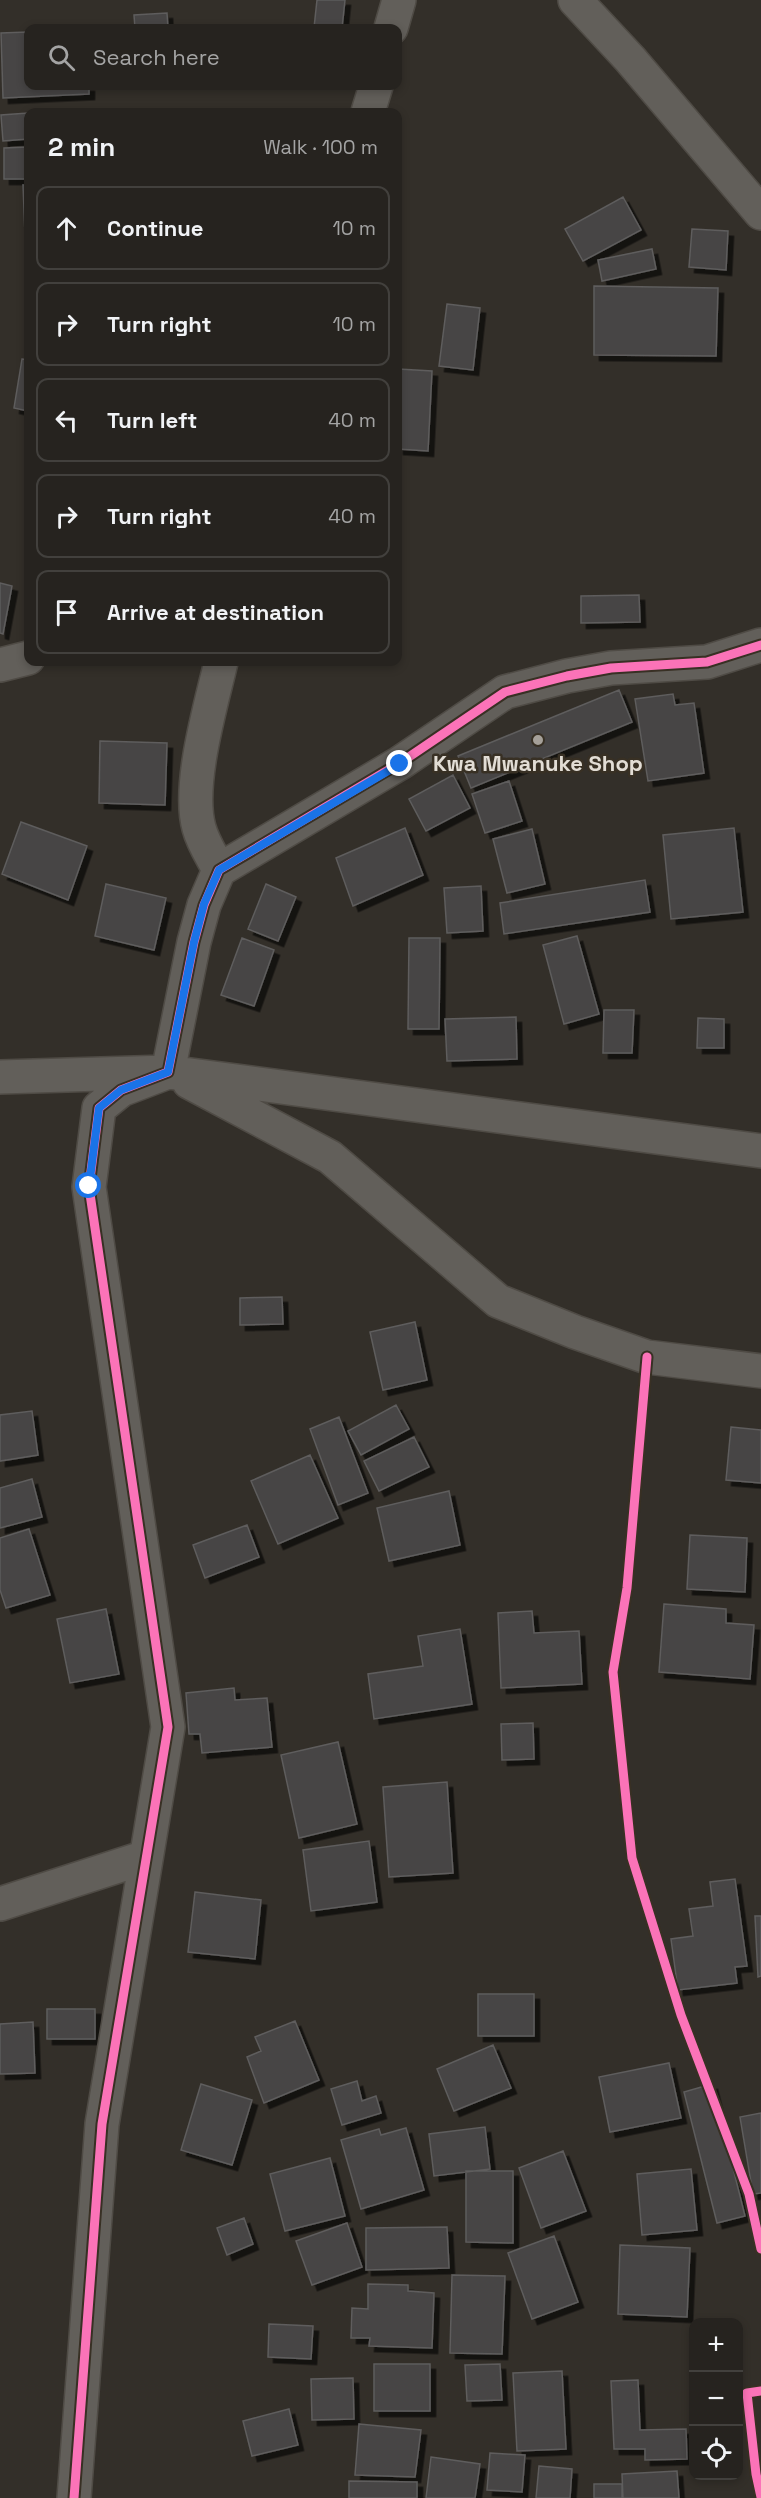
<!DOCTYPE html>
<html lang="en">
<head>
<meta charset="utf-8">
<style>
  body { margin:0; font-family:"Space Grotesk",sans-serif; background:#2e2b28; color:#f1f3f6 }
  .controls { position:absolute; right:18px; bottom:18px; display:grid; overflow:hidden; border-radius:12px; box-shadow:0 3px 9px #0003 }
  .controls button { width:54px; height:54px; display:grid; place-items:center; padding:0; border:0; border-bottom:2px solid #42403d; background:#26231f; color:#f1f3f6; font:30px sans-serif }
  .stop { position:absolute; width:18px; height:18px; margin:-14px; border:4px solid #1a73e8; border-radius:50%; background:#fff }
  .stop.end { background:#1a73e8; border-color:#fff; box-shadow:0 2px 6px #0008 }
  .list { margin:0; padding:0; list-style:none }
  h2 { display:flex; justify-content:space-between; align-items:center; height:78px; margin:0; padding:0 24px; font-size:26px }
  h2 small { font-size:20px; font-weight:400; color:#a4a4a4 }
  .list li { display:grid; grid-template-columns:39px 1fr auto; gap:18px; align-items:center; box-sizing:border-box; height:84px; margin:0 12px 12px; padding:0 12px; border:2px solid #42403d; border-radius:12px }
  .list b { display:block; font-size:22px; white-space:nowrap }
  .list em { font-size:20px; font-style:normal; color:#a4a4a4 }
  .icon { flex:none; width:33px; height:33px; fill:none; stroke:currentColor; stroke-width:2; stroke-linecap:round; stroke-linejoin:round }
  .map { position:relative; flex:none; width:761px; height:2498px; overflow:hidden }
  .search { position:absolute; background:#26231f; box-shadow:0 3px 9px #0003; left:24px; top:24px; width:378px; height:66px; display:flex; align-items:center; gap:15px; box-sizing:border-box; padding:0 21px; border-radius:12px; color:#a4a4a4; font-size:22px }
  .panel { position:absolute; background:#26231f; box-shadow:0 3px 9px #0003; left:24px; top:108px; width:378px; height:558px; border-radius:12px }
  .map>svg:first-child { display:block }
  .building { fill:#464545; stroke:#5e5d5d; stroke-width:1.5; filter:url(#shadow) }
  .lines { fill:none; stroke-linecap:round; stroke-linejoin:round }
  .minor-casing { stroke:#4f4b45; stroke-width:36 }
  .minor { stroke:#625f5a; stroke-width:33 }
  .cycleway-casing { stroke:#383024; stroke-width:13 }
  .cycleway { stroke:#fb73b8; stroke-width:9 }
  .route { stroke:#1a73e8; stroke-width:8 }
  .poi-dot { fill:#a5a099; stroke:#383024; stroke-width:2 }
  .labels { text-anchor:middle; stroke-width:5; stroke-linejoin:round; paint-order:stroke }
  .poi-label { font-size:22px; font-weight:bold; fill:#e2ddd5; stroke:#383024 }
</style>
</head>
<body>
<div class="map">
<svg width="761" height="2498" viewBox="0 0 761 2498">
  <defs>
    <filter id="shadow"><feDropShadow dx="5.5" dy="5.5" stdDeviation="0" flood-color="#0009"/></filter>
  </defs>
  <rect width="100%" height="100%" fill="#332f29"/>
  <path class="building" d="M317,0H345L342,28H314Z
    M167,13L168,28H135L134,15Z
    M28,32V86H89V94L3,98L1,33Z
    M28,113V139L3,141L1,115Z
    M28,147V179H4V148Z
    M23,185H28V234H25Z
    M623,197L641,230L583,261L565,229Z
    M692,229L728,231L726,270L689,267Z
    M652,249L656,269L602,281L598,260Z
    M594,286L718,288L716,356L594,355Z
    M447,304L480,308L473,370L439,366Z
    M22,359L28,360V411L14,408Z
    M398,369L432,371L428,451L398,449Z
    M0,583L12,586L3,634L0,633Z
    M639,595L640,622L581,623V596Z
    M619,690L632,722L471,788L458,756Z
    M673,694L675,705L694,703L704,773L648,781L635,699Z
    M100,741L167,743L165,805L99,803Z
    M453,775L470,808L426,831L409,799Z
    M509,781L522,821L485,833L472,794Z
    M21,822L87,846L68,900L2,874Z
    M405,828L423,875L353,906L336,858Z
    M734,828L743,912L671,919L663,835Z
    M532,829L545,884L507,893L493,839Z
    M645,880L650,912L504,934L500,903Z
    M106,884L166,898L154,950L95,936Z
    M266,884L296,897L278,941L248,929Z
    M481,886L483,931L447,933L444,888Z
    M577,936L599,1014L564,1024L543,945Z
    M242,938L274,950L254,1006L221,995Z
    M409,938H440L439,1029H408Z
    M604,1010H634L632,1053H603Z
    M516,1017L517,1059L447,1061L445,1019Z
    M698,1018L724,1019V1048H697Z
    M282,1297L283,1324L240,1325V1298Z
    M415,1322L427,1380L383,1390L370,1332Z
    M396,1405L409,1429L361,1455L348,1431Z
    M32,1411L38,1455L0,1461V1415Z
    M339,1417L368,1493L338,1505L310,1429Z
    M731,1427L761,1430V1483L726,1480Z
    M414,1437L429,1467L379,1491L364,1461Z
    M310,1455L338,1518L278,1544L251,1481Z
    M32,1479L42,1517L0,1528V1488Z
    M449,1491L460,1545L389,1561L377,1508Z
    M247,1525L259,1557L205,1578L193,1545Z
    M29,1529L50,1595L6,1608L0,1590V1538Z
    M690,1535L747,1538L745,1592L687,1589Z
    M664,1604L726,1609V1623L754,1625L750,1679L659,1672Z
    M106,1609L119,1674L70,1683L57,1619Z
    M532,1611L534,1633L579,1631L582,1684L501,1688L498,1613Z
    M460,1629L472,1704L374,1719L368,1674L423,1666L418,1636Z
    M234,1688L235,1700L267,1698L272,1747L202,1753L200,1734H189L186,1693Z
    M533,1723L534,1759L502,1760L501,1724Z
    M338,1742L357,1824L299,1838L281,1755Z
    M447,1782L453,1873L389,1877L383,1787Z
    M369,1841L377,1902L311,1911L303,1850Z
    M735,1879L747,1966L735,1967L737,1983L678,1990L671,1939L693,1936L689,1909L713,1906L710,1882Z
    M195,1892L261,1900L255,1959L188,1952Z
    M755,1916H761V1976L758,1977Z
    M478,1994H534V2036H478Z
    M47,2009H95V2039H47Z
    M295,2021L319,2080L264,2103L247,2057L261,2051L255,2037Z
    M33,2022L35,2073L0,2074V2024Z
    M493,2045L511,2088L454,2111L437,2069Z
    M669,2063L681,2118L610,2132L599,2077Z
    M357,2081L362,2101L376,2096L381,2113L342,2125L331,2089Z
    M201,2084L252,2100L232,2165L181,2150Z
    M712,2084L745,2216L717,2223L684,2092Z
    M761,2113V2193L753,2194L740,2117Z
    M485,2127L490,2169L434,2176L429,2134Z
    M406,2128L424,2190L361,2209L341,2140L379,2129L381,2135Z
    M563,2151L586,2211L541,2228L519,2168Z
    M330,2158L345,2216L285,2231L270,2174Z
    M691,2169L697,2230L642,2235L637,2174Z
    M466,2171H513V2243L466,2242Z
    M244,2218L253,2244L227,2255L217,2228Z
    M347,2223L362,2267L312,2285L296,2241Z
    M447,2227L449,2268L366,2270V2228Z
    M554,2236L578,2302L532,2319L508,2253Z
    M620,2245L690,2248L687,2317L618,2314Z
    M452,2275L505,2276L502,2354L450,2353Z
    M368,2284L408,2285V2291L434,2293L432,2348L369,2346L370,2338H351L352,2308L368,2309Z
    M269,2324L313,2326L311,2359L268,2357Z
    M374,2364H430V2411H374Z
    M500,2364L502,2400L467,2401L465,2365Z
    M562,2371L566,2449L517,2451L513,2373Z
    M353,2378L354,2419L312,2420L311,2379Z
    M638,2380L640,2430L686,2429L687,2459L645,2460V2449H614L611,2381Z
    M289,2409L298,2445L252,2456L243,2421Z
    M359,2424L421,2430L415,2477L355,2475Z
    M490,2453L525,2455L522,2492L487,2490Z
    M431,2457L480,2464L475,2498H426Z
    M539,2466L572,2469L570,2498H536Z
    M677,2471L679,2498H623L622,2474Z
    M349,2481L417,2482V2498H349Z
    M594,2484H622V2498H594Z"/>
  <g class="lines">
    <defs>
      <path id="minor" d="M575,0L630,59L761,213
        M391,28L399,0
        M368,112L376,86
        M0,665L28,658
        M219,870C212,856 203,843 199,828C187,785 211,705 221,662
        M0,1077L168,1072L761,1151
        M189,1082L330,1157L498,1301L575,1332L647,1357L761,1371
        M0,1904L146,1857
        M74,2498L102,2124L168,1727L89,1187L99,1108L121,1090L168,1072L194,942L204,905L219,870L400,763L505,692L567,676L611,668L707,662L761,645"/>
    </defs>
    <use href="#minor" class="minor-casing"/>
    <use href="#minor" class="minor"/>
    <defs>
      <path id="cycleway" d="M647,1357L627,1588L613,1672L632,1858L681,2015L749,2194L761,2249
        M761,2391L747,2393L756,2474L761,2497
        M74,2498L102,2124L168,1727L89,1187L99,1108L121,1090L168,1072L194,942L204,905L219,870L400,763L505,692L567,676L611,668L707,662L761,645"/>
    </defs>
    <use href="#cycleway" class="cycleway-casing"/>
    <use href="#cycleway" class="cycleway"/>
  </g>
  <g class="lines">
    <path class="route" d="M89,1186L99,1108L121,1090L168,1072L194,942L204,904L219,870L400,764"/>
  </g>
  <circle class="poi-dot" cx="538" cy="740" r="6"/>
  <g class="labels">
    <g class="poi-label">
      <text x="538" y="771">Kwa Mwanuke Shop</text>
    </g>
  </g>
</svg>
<div class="controls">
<button>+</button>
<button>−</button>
<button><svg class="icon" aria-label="locate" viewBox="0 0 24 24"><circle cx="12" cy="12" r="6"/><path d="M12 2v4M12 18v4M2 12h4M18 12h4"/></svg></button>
</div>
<div class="stop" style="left:89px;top:1186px"></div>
<div class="stop end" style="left:400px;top:764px"></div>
<div class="search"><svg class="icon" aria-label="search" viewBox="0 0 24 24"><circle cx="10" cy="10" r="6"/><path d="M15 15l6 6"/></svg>Search here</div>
<section class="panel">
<h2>2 min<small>Walk · 100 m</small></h2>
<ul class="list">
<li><svg class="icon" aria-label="ahead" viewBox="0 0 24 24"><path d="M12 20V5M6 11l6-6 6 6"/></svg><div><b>Continue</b></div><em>10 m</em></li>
<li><svg class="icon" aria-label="right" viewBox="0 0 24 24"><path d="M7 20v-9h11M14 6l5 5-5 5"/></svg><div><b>Turn right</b></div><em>10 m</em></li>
<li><svg class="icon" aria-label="left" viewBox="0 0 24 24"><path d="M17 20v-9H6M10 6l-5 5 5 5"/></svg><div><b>Turn left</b></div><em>40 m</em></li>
<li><svg class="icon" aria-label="right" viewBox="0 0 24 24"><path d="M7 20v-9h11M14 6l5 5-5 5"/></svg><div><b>Turn right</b></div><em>40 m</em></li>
<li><svg class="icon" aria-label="arrive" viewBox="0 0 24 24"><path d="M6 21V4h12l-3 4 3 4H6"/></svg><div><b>Arrive at destination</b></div></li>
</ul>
</section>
</div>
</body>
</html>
